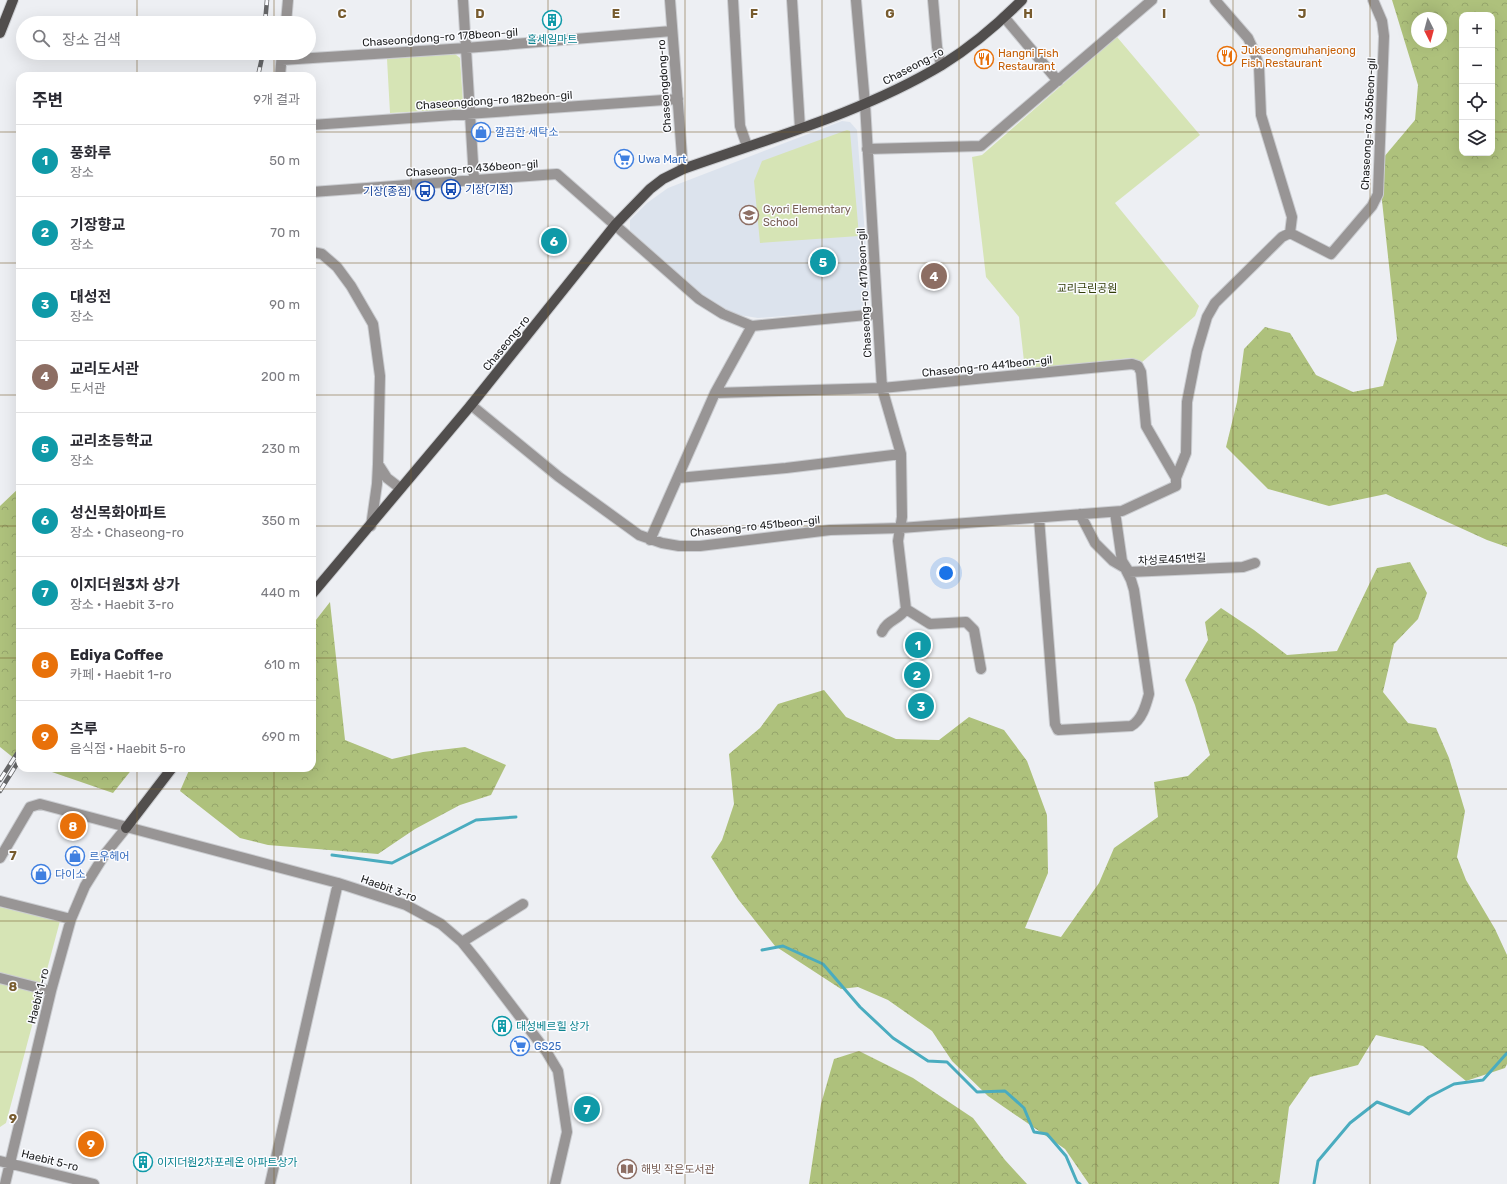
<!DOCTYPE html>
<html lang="ko">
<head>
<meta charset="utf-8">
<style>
  body { margin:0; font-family:Rubik,"Noto Sans KR",sans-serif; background:#f2f2f3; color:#2b2b33 }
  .controls { position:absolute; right:12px; top:12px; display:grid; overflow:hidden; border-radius:8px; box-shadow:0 4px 16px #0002 }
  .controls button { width:36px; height:36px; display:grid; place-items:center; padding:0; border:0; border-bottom:1px solid #e1e1e2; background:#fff; color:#2b2b33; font:20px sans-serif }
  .compass { position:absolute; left:1411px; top:12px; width:36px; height:36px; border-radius:50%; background:#fff; box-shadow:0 4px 16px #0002; rotate:174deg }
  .you { position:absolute; left:946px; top:573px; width:14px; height:14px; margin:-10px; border:3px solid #fff; border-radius:50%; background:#1a73e8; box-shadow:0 0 0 6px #1a73e833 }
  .badge { display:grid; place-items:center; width:26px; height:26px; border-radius:50%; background:#775b2e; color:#fff; font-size:13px; font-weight:700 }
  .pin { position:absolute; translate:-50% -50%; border:2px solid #fff; box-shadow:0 1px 4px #0006 }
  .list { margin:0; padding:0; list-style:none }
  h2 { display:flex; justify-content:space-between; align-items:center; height:52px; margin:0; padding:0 16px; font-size:17px }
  h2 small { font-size:13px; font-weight:400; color:#7c7c81 }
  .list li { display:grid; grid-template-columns:26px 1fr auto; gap:12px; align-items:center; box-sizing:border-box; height:72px; padding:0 16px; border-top:1px solid #e1e1e2 }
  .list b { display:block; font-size:15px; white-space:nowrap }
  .list p { margin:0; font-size:13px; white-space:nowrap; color:#7c7c81 }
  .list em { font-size:13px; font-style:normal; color:#7c7c81 }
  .icon { flex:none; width:22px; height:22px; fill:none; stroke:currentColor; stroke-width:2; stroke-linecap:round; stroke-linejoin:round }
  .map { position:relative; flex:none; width:1507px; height:1184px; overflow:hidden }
  .search { position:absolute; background:#fff; box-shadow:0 4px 16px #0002; left:16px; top:16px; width:300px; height:44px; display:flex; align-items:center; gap:10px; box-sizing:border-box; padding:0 14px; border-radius:22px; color:#7c7c81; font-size:15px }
  .panel { position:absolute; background:#fff; box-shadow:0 4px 16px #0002; left:16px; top:72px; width:300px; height:700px; border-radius:12px }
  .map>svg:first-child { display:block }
  .built { fill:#dce3ed }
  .forest { fill:url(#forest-crowns); fill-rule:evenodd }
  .park { fill:#d6e4b5 }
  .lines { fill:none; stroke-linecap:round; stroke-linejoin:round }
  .stream { stroke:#4aacbf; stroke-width:3 }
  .minor-casing { stroke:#cbcdd1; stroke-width:12 }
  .major-casing { stroke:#cbcdd1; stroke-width:12 }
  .minor { stroke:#989595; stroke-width:10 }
  .major { stroke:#514e4d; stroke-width:10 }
  .rail-casing { stroke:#656668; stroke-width:4.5 }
  .rail { stroke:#fbfcff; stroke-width:3; stroke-dasharray:9; stroke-linecap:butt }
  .grid { fill:none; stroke:#775b2e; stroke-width:1; stroke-opacity:0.55 }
  .labels { text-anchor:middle; stroke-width:3; stroke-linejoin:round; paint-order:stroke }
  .street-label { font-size:11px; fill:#1b1c1d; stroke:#fbfcff }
  .culture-label { font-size:11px; fill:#0d838f; stroke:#fbfcff; text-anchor:start }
  .food-label { font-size:11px; fill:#c56008; stroke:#fbfcff; text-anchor:start }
  .shop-label { font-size:11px; fill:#366cbe; stroke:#fbfcff; text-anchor:start }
  .transit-label { font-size:11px; fill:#164399; stroke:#fbfcff; text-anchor:start }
  .education-label { font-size:11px; fill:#785e54; stroke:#fbfcff; text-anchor:start }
  .park-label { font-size:11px; fill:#333e08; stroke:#fbfcff }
  .grid-label { font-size:13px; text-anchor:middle; font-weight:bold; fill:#775b2e; stroke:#fbfcff; stroke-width:3; stroke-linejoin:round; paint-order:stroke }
</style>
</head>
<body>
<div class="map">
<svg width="1507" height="1184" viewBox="0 0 1507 1184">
  <defs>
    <pattern id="forest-crowns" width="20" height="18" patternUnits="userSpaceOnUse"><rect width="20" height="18" fill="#aec17c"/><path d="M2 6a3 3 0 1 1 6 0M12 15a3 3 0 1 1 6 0" fill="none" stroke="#95a56b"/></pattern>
  </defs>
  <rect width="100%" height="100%" fill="#edeff3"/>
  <path class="built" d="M842,121L850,122L857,130L870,301L861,310L758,318L733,314L705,298L630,234V220L647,203L668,188Z"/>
  <path class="forest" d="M1392,0H1507V547L1487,540L1386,494L1329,506L1268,489L1226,447L1237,402L1244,349L1265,327L1290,333L1316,375L1353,392L1383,386L1397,339L1378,164L1415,120L1418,85ZM1462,15H1492V153H1462ZM1417,18H1441V42H1417Z
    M20,487V763L0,747V506Z
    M1410,562L1427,593L1418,619L1394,644L1383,692L1408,723L1436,728L1449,758L1465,811L1457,857L1466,880L1495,929L1507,955V1064L1505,1068L1466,1081L1423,1046L1376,1035L1358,1065L1310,1077L1289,1107L1279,1184H1089L1065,1149L988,1096L952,1061L932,1031L888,1000L858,987L841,989L775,946L738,899L711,857L722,840L734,804L729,754L760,728L778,704L824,690L846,717L896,739L939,740L969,717L1004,730L1027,761L1047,815L1048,873L1025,928L1061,937L1099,883L1114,848L1158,817L1154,782L1188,776L1210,755L1195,705L1185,680L1208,640L1205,622L1221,608L1254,630L1287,655L1337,651L1377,568Z
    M330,602L345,740L392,759L423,752L465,747L506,765L491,795L460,805L415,829L378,854L268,845L240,838L180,791L190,768H312V625Z
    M35,768H133L113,793L49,771Z
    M859,1051L913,1078L973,1118L1005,1160L1027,1184H809L821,1104L834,1059Z"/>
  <path class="park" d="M1117,37L1200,135L1115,203L1199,306L1195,316L1141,363L1130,358L1025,370L1019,317L986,277L972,157L982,155Z
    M455,54L460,58L463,103L456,109L390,113L387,59Z
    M847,130L850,131L859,236L760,243L754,181L762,161Z
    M0,907L60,921L6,1123L0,1127Z"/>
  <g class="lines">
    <path class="stream" d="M332,855L392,863L476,820L516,817
      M762,950L783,946L823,964L860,1007L893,1038L928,1061L947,1062L977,1092L1005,1091L1024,1108L1034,1132L1047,1134L1066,1156L1077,1182L1080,1184
      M1314,1184L1318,1161L1350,1123L1377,1102L1409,1114L1429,1097L1454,1084L1483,1080L1507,1053"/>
    <defs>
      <path id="minor" d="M463,0L474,179
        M670,0L683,169
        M733,0L740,126L747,146
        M792,0L800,128
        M856,0L865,104L882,388L901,454L902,517L898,541L906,609
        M933,0L937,47L941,65
        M1215,0L1248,38L1254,51L1259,66L1261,115L1292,217L1290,233
        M1004,17L1058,81
        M286,23L288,0
        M282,60L466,48L672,31
        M280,76L282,53
        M312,125L678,99
        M867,149L981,146L1152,0
        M312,192L557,174L699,299L723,314L752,326L877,314
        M1290,233L1331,254L1372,206L1378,194L1384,36L1382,21L1373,0
        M312,252L322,254L337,267L351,286L373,324L380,376L378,464L387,478L400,488
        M715,393L882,388L1132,364L1138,366L1141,372L1146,426L1176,478
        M471,405L559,477L639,535L662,543L679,546H700L830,530L901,528L1122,511L1176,486V478L1186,453L1187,402L1197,351L1207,317L1215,303L1282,237L1290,233
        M678,478L786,468L901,454
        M1115,512L1122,561L1129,572L1243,567L1255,563
        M1039,518L1055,724L1058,730L1131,726C1142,720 1146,705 1149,694L1134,590L1131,580L1125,568L1113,561L1095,543L1080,514
        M371,526L377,484L378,464
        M650,540L715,393L752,326
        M906,609L930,624L966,622L974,630L981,669
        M882,632C888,619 898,621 906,609
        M0,858L30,807L40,804L338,883L406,905L441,924L462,942L479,963L546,1051L558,1071L567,1132L555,1184
        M0,901L71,919
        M462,942L523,904
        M0,978L51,991
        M0,1161L94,1184
        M5,1184L51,991L71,919L85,886L105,854L126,828
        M270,1184L338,883"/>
      <path id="major" d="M0,33L13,0
        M312,594L471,405L616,224L650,189L663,179L683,169C770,138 862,113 942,65C971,47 998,24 1022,0
        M126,828L172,768"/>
    </defs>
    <use href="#minor" class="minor-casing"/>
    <use href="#major" class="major-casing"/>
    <use href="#minor" class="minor"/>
    <use href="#major" class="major"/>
    <defs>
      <path id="rail" d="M265,23L267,0
        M258,76L263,53
        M0,780L20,749
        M0,791L20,759"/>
    </defs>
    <use href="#rail" class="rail-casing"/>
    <use href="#rail" class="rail"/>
  </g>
  <path class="grid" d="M137,0V23M274,0V23M411,0V1184M548,0V1184M685,0V1184M822,0V1184M959,0V1184M1096,0V1184M1233,0V1184M1370,0V1184M137,53V76M274,53V76M0,132H20M312,132H1462M1492,132H1507M0,263H20M312,263H1507M0,395H20M312,395H1507M0,526H20M312,526H1507M0,658H20M312,658H1507M137,768V1184M274,768V1184M0,789H1507M0,921H1507M0,1052H1507"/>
  <defs>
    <symbol id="building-ring" viewBox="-11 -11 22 22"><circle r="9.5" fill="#fbfcff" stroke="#0f9aa8" stroke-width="1.5"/><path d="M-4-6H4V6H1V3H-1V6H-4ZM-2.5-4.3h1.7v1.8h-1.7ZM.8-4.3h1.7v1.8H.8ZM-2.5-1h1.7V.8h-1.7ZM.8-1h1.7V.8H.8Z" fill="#0f9aa8"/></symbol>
    <symbol id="restaurant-ring" viewBox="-11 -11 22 22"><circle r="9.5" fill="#fbfcff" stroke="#e8710a" stroke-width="1.5"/><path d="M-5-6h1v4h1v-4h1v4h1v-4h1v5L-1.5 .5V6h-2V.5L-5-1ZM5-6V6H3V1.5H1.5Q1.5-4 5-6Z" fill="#e8710a"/></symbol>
    <symbol id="shop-ring" viewBox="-11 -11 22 22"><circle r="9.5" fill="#fbfcff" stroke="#3f7fe0" stroke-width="1.5"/><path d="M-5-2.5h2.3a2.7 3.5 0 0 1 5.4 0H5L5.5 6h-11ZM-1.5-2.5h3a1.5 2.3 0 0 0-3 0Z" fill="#3f7fe0"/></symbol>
    <symbol id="supermarket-ring" viewBox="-11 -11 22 22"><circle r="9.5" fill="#fbfcff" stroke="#3f7fe0" stroke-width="1.5"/><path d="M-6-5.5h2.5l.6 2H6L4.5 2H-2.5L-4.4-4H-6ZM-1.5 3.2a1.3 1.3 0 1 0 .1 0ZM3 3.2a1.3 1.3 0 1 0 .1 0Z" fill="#3f7fe0"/></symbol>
    <symbol id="bus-ring" viewBox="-11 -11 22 22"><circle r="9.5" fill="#fbfcff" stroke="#1a4fb4" stroke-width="1.5"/><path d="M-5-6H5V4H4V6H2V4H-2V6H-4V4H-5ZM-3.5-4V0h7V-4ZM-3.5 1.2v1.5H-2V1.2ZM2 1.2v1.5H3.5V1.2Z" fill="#1a4fb4"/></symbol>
    <symbol id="school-ring" viewBox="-11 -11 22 22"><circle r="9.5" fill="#fbfcff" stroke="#8d6e63" stroke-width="1.5"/><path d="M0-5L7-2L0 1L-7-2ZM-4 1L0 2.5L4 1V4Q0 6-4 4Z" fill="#8d6e63"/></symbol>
    <symbol id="library-ring" viewBox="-11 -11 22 22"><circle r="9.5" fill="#fbfcff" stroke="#8d6e63" stroke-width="1.5"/><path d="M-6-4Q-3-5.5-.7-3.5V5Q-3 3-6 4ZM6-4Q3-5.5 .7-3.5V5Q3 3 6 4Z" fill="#8d6e63"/></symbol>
  </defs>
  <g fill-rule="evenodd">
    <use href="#building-ring" x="541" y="9" width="22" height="22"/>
    <use href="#restaurant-ring" x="1216" y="45" width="22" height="22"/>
    <use href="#restaurant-ring" x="973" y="48" width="22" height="22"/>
    <use href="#shop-ring" x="470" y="121" width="22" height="22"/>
    <use href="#supermarket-ring" x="613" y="148" width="22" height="22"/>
    <use href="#bus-ring" x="440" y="178" width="22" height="22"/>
    <use href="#bus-ring" x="414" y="180" width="22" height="22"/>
    <use href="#school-ring" x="738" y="204" width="22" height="22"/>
    <use href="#shop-ring" x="64" y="845" width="22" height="22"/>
    <use href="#shop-ring" x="30" y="863" width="22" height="22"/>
    <use href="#building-ring" x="491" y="1015" width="22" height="22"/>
    <use href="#supermarket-ring" x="509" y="1035" width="22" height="22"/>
    <use href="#building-ring" x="132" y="1151" width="22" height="22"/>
    <use href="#library-ring" x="616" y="1158" width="22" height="22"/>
  </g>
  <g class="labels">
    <g class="street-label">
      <text transform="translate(440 37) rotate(-4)" y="4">Chaseongdong-ro 178beon-gil</text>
      <text transform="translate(913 66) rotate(-28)" y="4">Chaseong-ro</text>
      <text transform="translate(664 86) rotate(-94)" y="4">Chaseongdong-ro</text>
      <text transform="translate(494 100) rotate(-4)" y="4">Chaseongdong-ro 182beon-gil</text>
      <text transform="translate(1368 124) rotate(-87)" y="4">Chaseong-ro 365beon-gil</text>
      <text transform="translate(472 168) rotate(-4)" y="4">Chaseong-ro 436beon-gil</text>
      <text transform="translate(864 293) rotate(-93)" y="4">Chaseong-ro 417beon-gil</text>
      <text transform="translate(506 343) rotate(-51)" y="4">Chaseong-ro</text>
      <text transform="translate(987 366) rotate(-6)" y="4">Chaseong-ro 441beon-gil</text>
      <text transform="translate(755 526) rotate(-6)" y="4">Chaseong-ro 451beon-gil</text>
      <text transform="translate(1172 559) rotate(-3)" y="4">차성로451번길</text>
      <text transform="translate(389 888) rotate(20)" y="4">Haebit 3-ro</text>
      <text transform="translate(38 996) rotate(-76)" y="4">Haebit 1-ro</text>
      <text transform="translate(50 1160) rotate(14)" y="4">Haebit 5-ro</text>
    </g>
    <g class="culture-label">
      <text x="552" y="43" text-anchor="middle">홀세일마트</text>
      <text x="516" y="1030">대성베르힐 상가</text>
      <text x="157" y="1166">이지더원2차포레온 아파트상가</text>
    </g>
    <g class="food-label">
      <text x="1241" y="54">Jukseongmuhanjeong<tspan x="1241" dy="13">Fish Restaurant</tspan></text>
      <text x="998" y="57">Hangni Fish<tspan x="998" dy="13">Restaurant</tspan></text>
    </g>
    <g class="shop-label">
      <text x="495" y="136">깔끔한 세탁소</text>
      <text x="638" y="163">Uwa Mart</text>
      <text x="89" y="860">르우헤어</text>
      <text x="55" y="878">다이소</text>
      <text x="534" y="1050">GS25</text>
    </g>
    <g class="transit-label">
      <text x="465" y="193">기장(기점)</text>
      <text x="411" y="195" text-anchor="end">기장(종점)</text>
    </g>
    <g class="education-label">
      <text x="763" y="213">Gyori Elementary<tspan x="763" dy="13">School</tspan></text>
      <text x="641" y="1173">해빛 작은도서관</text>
    </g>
    <g class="park-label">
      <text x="1087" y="292">교리근린공원</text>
    </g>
  </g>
  <g class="grid-label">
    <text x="342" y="18">C</text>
    <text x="480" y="18">D</text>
    <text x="616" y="18">E</text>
    <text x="754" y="18">F</text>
    <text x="890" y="18">G</text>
    <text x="1028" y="18">H</text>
    <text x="1164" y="18">I</text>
    <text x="1302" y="18">J</text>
    <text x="13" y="860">7</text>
    <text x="13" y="991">8</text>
    <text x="13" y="1123">9</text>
  </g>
</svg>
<div class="controls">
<button>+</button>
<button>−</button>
<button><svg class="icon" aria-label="locate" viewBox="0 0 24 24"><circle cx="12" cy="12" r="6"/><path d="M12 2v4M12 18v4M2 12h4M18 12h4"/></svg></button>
<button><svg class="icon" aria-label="layers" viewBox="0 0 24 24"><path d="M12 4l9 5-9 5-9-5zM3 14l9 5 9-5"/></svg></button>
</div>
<svg class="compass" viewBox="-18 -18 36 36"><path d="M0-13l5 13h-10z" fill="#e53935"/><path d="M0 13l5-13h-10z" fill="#7c7c81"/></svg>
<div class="you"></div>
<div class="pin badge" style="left:918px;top:645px;background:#0f9aa8">1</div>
<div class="pin badge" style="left:917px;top:675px;background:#0f9aa8">2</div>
<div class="pin badge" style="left:921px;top:706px;background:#0f9aa8">3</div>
<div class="pin badge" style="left:934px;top:276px;background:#8d6e63">4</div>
<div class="pin badge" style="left:823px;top:262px;background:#0f9aa8">5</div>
<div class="pin badge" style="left:554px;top:241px;background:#0f9aa8">6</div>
<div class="pin badge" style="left:587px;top:1109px;background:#0f9aa8">7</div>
<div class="pin badge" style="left:73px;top:826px;background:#e8710a">8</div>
<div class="pin badge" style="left:91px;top:1144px;background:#e8710a">9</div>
<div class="search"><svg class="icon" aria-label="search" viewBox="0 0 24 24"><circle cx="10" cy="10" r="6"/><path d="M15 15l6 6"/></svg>장소 검색</div>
<section class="panel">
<h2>주변<small>9개 결과</small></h2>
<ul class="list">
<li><span class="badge" style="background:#0f9aa8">1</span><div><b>풍화루</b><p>장소</p></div><em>50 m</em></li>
<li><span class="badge" style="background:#0f9aa8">2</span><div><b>기장향교</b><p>장소</p></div><em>70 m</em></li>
<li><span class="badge" style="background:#0f9aa8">3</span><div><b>대성전</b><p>장소</p></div><em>90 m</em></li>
<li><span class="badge" style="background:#8d6e63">4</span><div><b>교리도서관</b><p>도서관</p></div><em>200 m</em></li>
<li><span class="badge" style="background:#0f9aa8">5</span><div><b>교리초등학교</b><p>장소</p></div><em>230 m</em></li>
<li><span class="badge" style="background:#0f9aa8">6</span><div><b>성신목화아파트</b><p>장소 · Chaseong-ro</p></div><em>350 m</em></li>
<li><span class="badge" style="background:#0f9aa8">7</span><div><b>이지더원3차 상가</b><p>장소 · Haebit 3-ro</p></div><em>440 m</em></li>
<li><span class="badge" style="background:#e8710a">8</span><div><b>Ediya Coffee</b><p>카페 · Haebit 1-ro</p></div><em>610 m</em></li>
<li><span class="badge" style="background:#e8710a">9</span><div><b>츠루</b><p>음식점 · Haebit 5-ro</p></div><em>690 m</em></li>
</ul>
</section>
</div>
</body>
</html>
